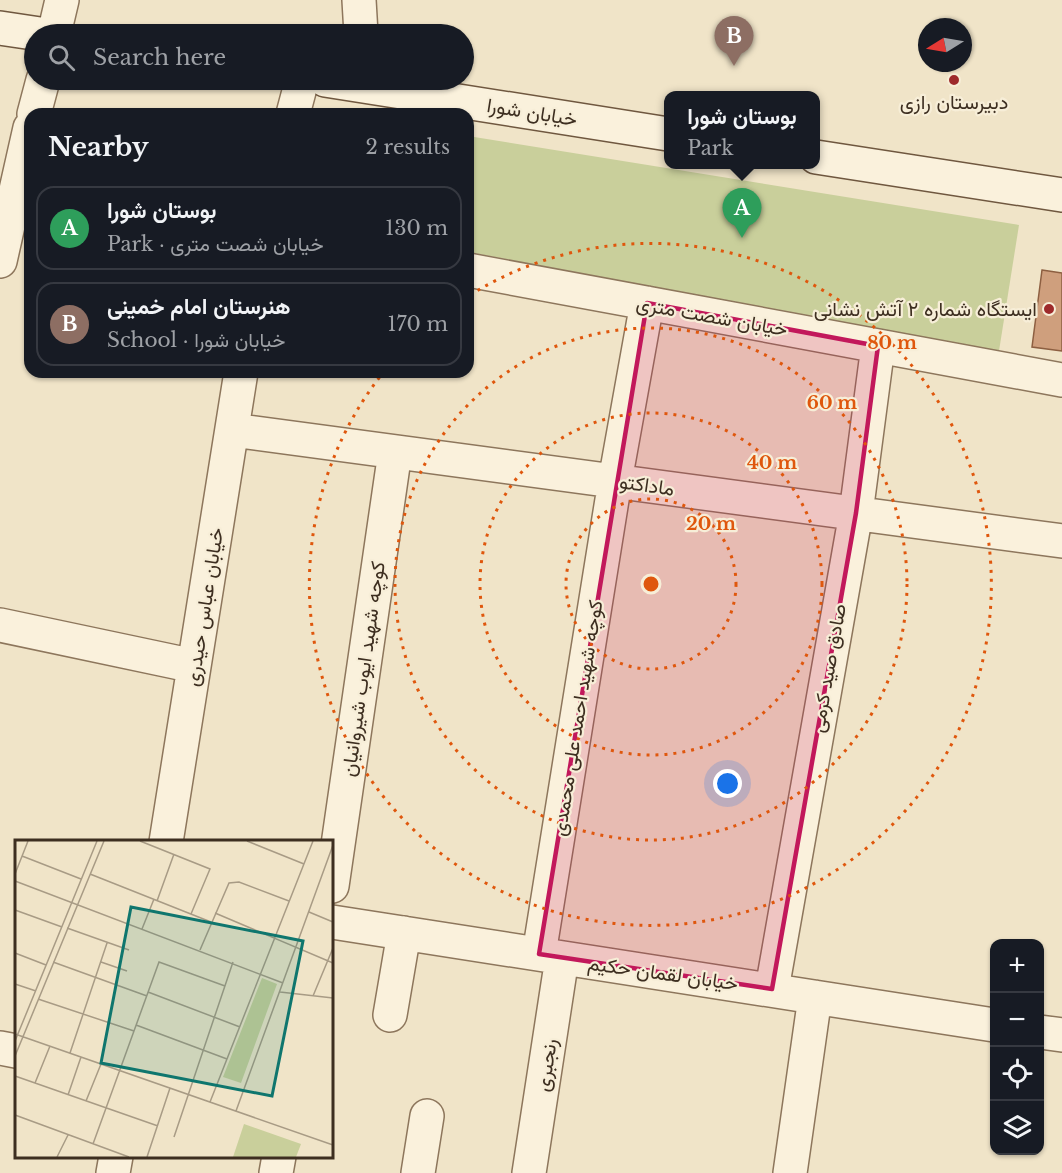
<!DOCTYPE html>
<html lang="en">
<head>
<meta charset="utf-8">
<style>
  body { margin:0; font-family:"Libre Baskerville",Vazirmatn,serif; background:#242831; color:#f1f3f6 }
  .controls { position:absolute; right:18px; bottom:18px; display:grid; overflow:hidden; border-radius:12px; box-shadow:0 2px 4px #0004 }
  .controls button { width:54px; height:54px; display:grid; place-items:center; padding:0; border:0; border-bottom:2px solid #363941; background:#171b24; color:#f1f3f6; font:30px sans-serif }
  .compass { position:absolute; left:918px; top:18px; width:54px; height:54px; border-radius:50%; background:#171b24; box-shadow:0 2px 4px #0004; rotate:259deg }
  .you { position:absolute; left:728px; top:784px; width:21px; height:21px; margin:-15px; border:4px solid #fff; border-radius:50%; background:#1a73e8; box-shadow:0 0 0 9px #1a73e833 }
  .badge { display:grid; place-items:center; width:39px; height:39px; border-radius:50%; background:#ea580c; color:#fff; font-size:20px; font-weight:700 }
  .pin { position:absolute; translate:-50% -50px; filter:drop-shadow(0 2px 3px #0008) }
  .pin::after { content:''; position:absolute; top:32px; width:21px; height:18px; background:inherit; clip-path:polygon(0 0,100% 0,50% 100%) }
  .popup { position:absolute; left:664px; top:91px; width:156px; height:78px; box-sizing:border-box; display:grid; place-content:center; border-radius:12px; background:#171b24; filter:drop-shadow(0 2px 4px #0005); font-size:20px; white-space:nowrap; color:#9ea1a6 }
  .popup b { font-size:22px; color:#f1f3f6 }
  .popup::after { content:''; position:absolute; left:50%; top:100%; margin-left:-12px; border:12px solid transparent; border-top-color:#171b24 }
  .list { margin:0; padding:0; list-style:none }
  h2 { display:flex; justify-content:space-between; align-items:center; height:78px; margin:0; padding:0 24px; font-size:26px }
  h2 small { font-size:20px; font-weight:400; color:#9ea1a6 }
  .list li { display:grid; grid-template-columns:39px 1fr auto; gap:18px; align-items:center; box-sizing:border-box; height:84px; margin:0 12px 12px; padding:0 12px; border:2px solid #363941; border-radius:18px }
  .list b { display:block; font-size:22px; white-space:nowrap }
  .list p { margin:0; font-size:20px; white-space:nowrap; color:#9ea1a6 }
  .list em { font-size:20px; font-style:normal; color:#9ea1a6 }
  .icon { flex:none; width:33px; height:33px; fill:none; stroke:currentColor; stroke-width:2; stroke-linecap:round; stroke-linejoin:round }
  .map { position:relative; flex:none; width:1062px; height:1173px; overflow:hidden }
  .search { position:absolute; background:#171b24; box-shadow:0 2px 4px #0004; left:24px; top:24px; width:450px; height:66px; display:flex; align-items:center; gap:15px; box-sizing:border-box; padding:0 21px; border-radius:33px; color:#9ea1a6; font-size:22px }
  .panel { position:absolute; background:#171b24; box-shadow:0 2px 4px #0004; left:24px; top:108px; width:450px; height:270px; border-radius:18px }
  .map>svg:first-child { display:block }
  .green { fill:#c9cf9b }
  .building { fill:#cf9f7d; stroke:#8d5f41; stroke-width:1.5 }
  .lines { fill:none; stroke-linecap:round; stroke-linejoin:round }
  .street-casing { stroke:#8d765c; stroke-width:36 }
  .secondary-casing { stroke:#6f573f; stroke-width:36 }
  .street { stroke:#faf1dc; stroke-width:33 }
  .secondary { stroke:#faf1dc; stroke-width:33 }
  .marked { fill:#c2185b; fill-opacity:0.2; stroke:#c2185b; stroke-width:4.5; stroke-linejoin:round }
  .ring { fill:none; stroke:#df570d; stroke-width:3; stroke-dasharray:3 6 }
  .poi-dot { fill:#9e2a2b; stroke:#f7eed8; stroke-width:2 }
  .labels { text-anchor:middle; stroke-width:4.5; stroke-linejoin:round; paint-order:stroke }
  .poi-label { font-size:20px; fill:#3d2e20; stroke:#f7eed8 }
  .street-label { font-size:20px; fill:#3d2e20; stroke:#f7eed8 }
  .inset-road { fill:none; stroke:#a89b85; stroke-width:1.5 }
  .view { fill:#0f766e; fill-opacity:0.15; stroke:#0f766e; stroke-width:3 }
  .inset-edge { fill:none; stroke:#3d2e20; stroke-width:3 }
  .centre { fill:#df570d; stroke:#f7eed8; stroke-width:3 }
  .ring-label { font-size:18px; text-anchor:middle; font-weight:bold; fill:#df570d; stroke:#f7eed8; stroke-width:4.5; stroke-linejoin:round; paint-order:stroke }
</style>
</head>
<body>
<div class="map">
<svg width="1062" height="1173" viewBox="0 0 1062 1173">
  <rect width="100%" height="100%" fill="#f0e4c8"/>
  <path class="green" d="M468,136L1019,225L999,351L468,252Z"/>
  <path class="building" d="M1042,270L1062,273V351L1032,347Z"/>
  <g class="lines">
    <defs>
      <path id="street" d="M359,0L361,34
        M54,34L62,0
        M34,114L43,80
        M293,114L302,80
        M0,261L30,128
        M468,270L1062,380
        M232,430L1062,541
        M0,625L194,666
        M166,842L241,372
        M332,886L395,452
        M332,922L994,1025
        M539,954L615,481L647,303
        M772,989L856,513L878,346
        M390,1015L404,933
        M1040,1032L1062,1035
        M0,1048L16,1051
        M113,1173L116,1156
        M276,1173L279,1156
        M418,1173L427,1116
        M529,1173L562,958
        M790,1173L815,997"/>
      <path id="secondary" d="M0,28L40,34
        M325,80L668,134
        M816,157L1062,195"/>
    </defs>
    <use href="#street" class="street-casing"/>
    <use href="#secondary" class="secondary-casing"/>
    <use href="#street" class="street"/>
    <use href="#secondary" class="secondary"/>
  </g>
  <path class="marked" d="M647,303L878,346L856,513L772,989L539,954Z"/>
  <g class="ring">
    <circle cx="651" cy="584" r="85"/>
    <circle cx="651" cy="584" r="171"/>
    <circle cx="651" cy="584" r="256"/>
    <path d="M470 295A341 341 0 1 1 382 374"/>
  </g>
  <g class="poi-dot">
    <circle cx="954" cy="80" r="6"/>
    <circle cx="1049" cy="309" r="6"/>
  </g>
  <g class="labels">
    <g class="poi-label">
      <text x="954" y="109">دبیرستان رازی</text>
      <text x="1037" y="316" text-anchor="end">ایستگاه شماره ۲ آتش نشانی</text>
    </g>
    <g class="street-label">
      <text transform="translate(532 112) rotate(9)" y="7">خیابان شورا</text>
      <text transform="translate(712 316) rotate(10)" y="7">خیابان شصت متری</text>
      <text transform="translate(647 485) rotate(8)" y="7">ماداکتو</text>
      <text transform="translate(204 607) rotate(-81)" y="7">خیابان عباس حیدری</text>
      <text transform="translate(828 668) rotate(-80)" y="7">صادق صید کرمی</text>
      <text transform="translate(363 669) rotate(-82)" y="7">کوچه شهید ایوب شیروانیان</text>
      <text transform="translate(577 718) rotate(-81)" y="7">کوچه شهید احمد علی محمدی</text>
      <text transform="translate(663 973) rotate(8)" y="7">خیابان لقمان حکیم</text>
      <text transform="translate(546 1065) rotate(-81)" y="7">رنجبری</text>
    </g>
  </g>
  <g transform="translate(15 840)">
    <rect width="318" height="318" fill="#f0e4c8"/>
    <path d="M247,138L262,144L226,243L208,237ZM229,284L286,304L281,317H218Z" fill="#c9cf9b"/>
    <path class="inset-road" d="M125,1L195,29L176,74M232,1L289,24M7,16L66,39M0,34L13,1M75,34L196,82M0,41L268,143M142,61L159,14M0,70L47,87M294,72L318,82M200,73L318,123M52,88L114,110M127,89L139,59M185,110L214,43L224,42L274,61M0,113L31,125M38,122L132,156M86,122L112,131M0,144L21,151M133,152L225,187M265,152L318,158M298,156L318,108M23,159L119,191M121,185L212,219M0,194L318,305M0,201L82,1M55,213L92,103M0,216L89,1M0,236L143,286M20,243L35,206M53,255L66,217M71,261L86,224M195,262L298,1M221,271L318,5M0,275L114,317M159,297L218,122M78,304L144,122L210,146M42,317L53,295M132,317L155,248"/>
    <path class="view" d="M116,67L288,101L257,256L86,223Z"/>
    <rect width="318" height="318" class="inset-edge"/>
  </g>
  <circle cx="651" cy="584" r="9" class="centre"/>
  <g class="ring-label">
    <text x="892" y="349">80 m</text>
    <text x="832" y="409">60 m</text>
    <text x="772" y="469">40 m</text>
    <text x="711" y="530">20 m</text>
  </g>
</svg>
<div class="controls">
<button>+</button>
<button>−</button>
<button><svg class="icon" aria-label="locate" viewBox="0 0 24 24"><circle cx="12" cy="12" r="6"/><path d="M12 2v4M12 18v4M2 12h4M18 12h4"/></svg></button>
<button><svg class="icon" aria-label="layers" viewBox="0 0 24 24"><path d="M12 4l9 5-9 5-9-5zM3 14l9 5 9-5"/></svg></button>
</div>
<svg class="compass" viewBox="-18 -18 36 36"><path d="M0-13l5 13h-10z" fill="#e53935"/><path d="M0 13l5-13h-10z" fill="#9ea1a6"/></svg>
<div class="you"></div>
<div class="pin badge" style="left:742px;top:238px;background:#2e9e5b">A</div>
<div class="popup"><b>بوستان شورا</b>Park</div>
<div class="pin badge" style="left:734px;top:66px;background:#8d6e63">B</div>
<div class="search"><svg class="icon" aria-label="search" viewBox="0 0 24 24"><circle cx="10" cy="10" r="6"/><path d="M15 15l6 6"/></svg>Search here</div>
<section class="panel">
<h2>Nearby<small>2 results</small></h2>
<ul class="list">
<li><span class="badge" style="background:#2e9e5b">A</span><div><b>بوستان شورا</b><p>Park · خیابان شصت متری</p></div><em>130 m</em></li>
<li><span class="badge" style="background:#8d6e63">B</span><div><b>هنرستان امام خمینی</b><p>School · خیابان شورا</p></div><em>170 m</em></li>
</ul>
</section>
</div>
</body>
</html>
